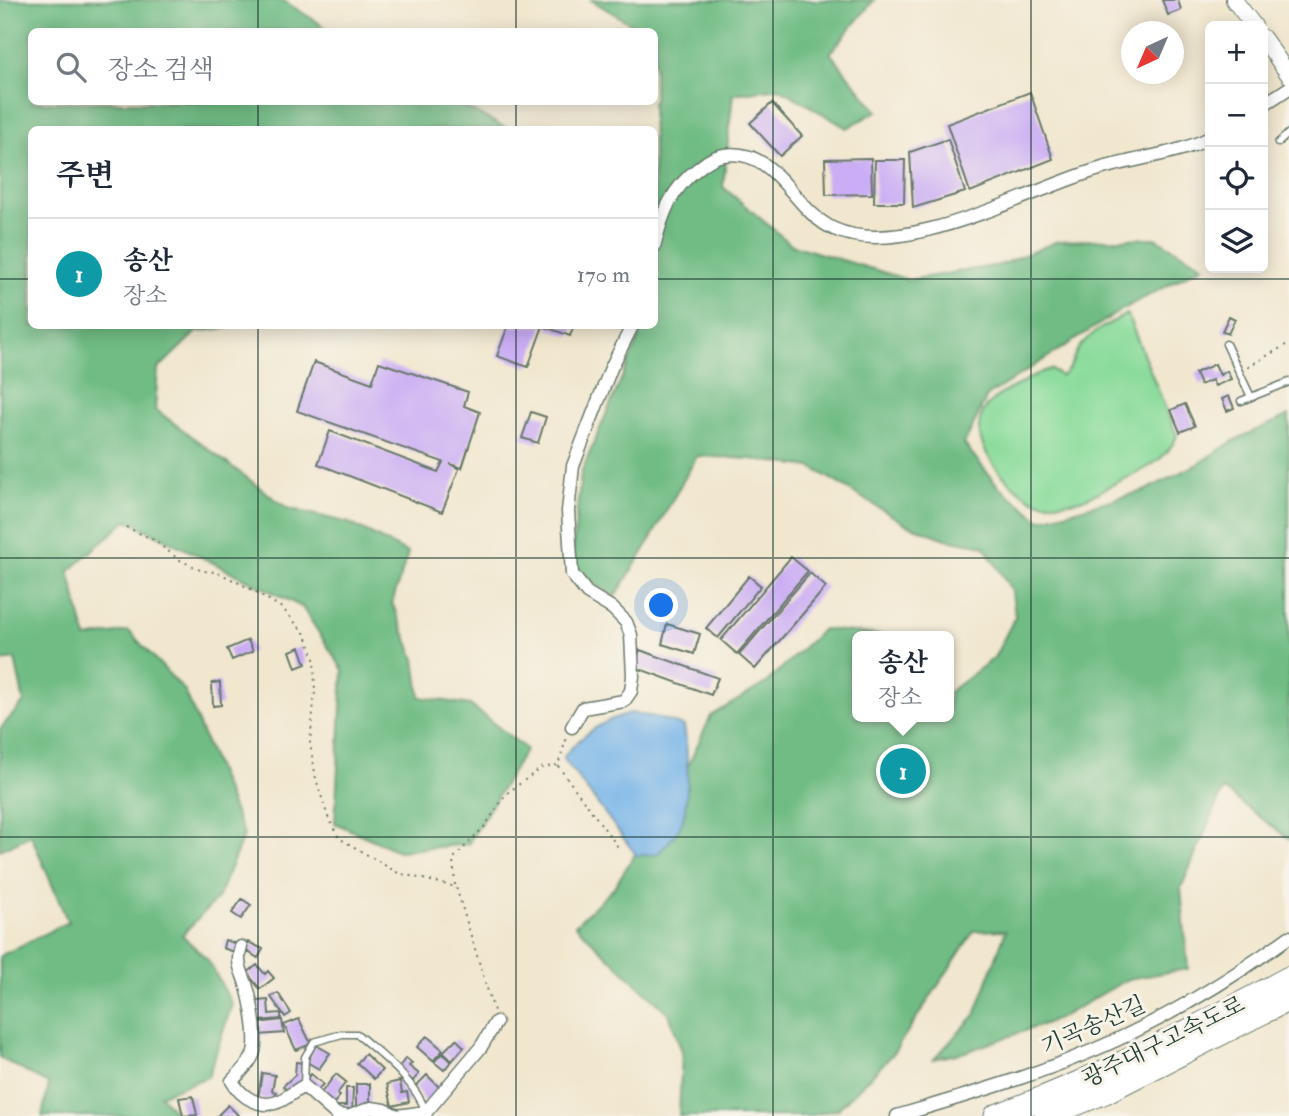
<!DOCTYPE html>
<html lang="ko">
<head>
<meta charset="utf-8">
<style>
  body { margin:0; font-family:"IM FELL Double Pica","Noto Serif KR",serif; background:#f6f6f7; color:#1f2937 }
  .controls { position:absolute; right:21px; top:21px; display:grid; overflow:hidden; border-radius:10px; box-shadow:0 4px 18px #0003 }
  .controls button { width:63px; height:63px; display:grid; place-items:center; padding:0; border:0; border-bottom:2px solid #e0e1e3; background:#fff; color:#1f2937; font:35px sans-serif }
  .compass { position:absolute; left:1121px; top:21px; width:63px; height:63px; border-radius:50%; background:#fff; box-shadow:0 4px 18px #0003; rotate:224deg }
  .you { position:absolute; left:662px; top:606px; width:24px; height:24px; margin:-18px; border:5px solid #fff; border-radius:50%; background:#1a73e8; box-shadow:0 0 0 10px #1a73e833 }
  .badge { display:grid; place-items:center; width:46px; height:46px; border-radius:50%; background:#0f766e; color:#fff; font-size:23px; font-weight:700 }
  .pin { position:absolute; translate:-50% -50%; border:4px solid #fff; box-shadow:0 2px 7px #0006 }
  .popup { position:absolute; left:852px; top:631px; width:102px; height:91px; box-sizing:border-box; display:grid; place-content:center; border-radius:10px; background:#fff; filter:drop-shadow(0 2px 5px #0005); font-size:23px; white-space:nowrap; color:#747a83 }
  .popup b { font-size:26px; color:#1f2937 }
  .popup::after { content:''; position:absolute; left:50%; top:100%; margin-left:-14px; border:14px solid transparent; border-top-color:#fff }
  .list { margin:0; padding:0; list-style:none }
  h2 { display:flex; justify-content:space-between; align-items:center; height:91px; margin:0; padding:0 28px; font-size:30px }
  h2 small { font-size:23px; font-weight:400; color:#747a83 }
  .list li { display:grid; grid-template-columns:46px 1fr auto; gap:21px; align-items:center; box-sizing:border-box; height:112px; padding:0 28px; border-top:2px solid #e0e1e3 }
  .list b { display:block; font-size:26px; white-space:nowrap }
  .list p { margin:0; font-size:23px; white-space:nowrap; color:#747a83 }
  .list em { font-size:23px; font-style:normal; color:#747a83 }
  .icon { flex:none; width:38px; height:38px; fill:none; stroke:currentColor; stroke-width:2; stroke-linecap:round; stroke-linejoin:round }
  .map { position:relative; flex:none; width:1289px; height:1116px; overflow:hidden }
  .search { position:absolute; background:#fff; box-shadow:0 4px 18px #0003; left:28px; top:28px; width:630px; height:77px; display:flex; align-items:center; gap:18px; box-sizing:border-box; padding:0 24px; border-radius:10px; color:#747a83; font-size:26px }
  .panel { position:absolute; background:#fff; box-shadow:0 4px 18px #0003; left:28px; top:126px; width:630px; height:203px; border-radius:10px }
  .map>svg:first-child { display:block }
  .green { fill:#8bdc9c; stroke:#558c68; stroke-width:2 }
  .forest { fill:#70bc84; stroke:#487c5c; stroke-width:2 }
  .water { fill:#75b3e8; stroke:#4a788e; stroke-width:2 }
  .building { fill:#caadf4 }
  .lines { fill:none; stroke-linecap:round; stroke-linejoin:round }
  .service-casing { stroke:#68786a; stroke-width:9 }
  .minor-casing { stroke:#68786a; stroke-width:15 }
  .tertiary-casing { stroke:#68786a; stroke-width:18 }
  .motorway-casing { stroke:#68786a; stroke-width:25 }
  .path { stroke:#68786a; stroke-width:2; stroke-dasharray:2 5; stroke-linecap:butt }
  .service { stroke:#fff; stroke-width:6 }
  .minor { stroke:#fff; stroke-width:12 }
  .tertiary { stroke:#fff; stroke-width:16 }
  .motorway { stroke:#fff; stroke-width:23 }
  .grid { fill:none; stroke:#1f3d34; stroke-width:2; stroke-opacity:0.55 }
  .labels { text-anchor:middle; stroke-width:6; stroke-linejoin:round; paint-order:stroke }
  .street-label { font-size:23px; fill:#1f3d34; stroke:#f7f3e8 }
</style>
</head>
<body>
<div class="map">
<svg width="1289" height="1116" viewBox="0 0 1289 1116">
  <rect width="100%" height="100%" fill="#f7f3e8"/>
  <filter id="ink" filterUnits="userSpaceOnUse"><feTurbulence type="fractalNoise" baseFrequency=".0143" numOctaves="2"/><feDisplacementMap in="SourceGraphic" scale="14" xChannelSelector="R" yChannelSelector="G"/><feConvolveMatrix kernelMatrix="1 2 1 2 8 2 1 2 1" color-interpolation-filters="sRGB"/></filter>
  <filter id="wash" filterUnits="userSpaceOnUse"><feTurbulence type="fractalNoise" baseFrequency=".00686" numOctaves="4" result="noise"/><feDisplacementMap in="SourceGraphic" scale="28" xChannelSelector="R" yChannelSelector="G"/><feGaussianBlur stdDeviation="1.57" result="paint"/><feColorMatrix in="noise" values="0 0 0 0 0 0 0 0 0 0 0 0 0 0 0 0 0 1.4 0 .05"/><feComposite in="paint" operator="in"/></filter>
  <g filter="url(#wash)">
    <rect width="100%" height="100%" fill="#f1e7cf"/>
    <path class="green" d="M1127,314L1177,436C1167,460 1143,471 1120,481C1107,487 1091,498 1076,501C1066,503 1043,504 1034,500C1006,486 961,437 987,406C994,397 1007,390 1018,385C1029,378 1039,372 1051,369L1061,376C1073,369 1072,355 1081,345C1093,331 1112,322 1127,314Z"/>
    <path class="forest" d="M0,0H282L319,23L328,31L32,32V102H454L508,129L32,130V326H240L196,332L158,369L155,409L287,508L349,523L408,553L392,603L415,659L420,697L470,705L526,749L468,844L398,851L335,823L343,670L302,607L127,520L69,571L86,638L129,631L185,691L244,835L217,899L182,935L208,960L232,1004L208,1077L160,1095L178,1116H42L49,1084L0,1058V956L68,922L31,835L0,850V729L24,702L15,659L0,661Z
      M591,0H874L830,53L877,111L847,128L779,88L733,94L723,187L792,245L909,280L1000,265L1058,241L1155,238L1204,266L1123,309L987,396L964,444L999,487L1040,520L1144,491L1196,465L1235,440L1289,415V839L1223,789L1181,888L1188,969L1128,979L1058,1019L965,1052L934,1059L975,1015L1006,930L974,931L892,1055L838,1109L808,1116H679L682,1052L669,1014L575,925L613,889L682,779L711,716L766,683L823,629L894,636H858V717H948L949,692L994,658L1015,617L1012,591L984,546L946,539L906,524L811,467L751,459L697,456L645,549L615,597L571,567L581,473L644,326H654L656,296L652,102H654V32L643,31Z"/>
    <path class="water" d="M630,713L655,717L684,726C688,752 691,805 679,829C674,838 664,846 658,854L637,856L563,758C580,736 603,720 630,713Z"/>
    <g id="blocks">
      <path class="building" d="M1162,0H1178L1181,10L1168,15Z
        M1030,92L1053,159L970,192L947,124Z
        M772,103L802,136L780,156L750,123Z
        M948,139L965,192L913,208L910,152Z
        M871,158L872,194L826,195L825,159Z
        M875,160H905L904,203H874Z
        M1229,316L1235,319L1228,334L1222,331Z
        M508,326H574L570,336L543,326L528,367L497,356Z
        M314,362L372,383L379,362L468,392L464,406L480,412L462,468L450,464L459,469L442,512L318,464L330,431L438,472L443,462L297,411Z
        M1215,364L1220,375L1227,371L1231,379L1215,386L1212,380L1200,385L1195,373Z
        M1229,396L1234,408L1227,411L1222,399Z
        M1185,404L1195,426L1180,432L1171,410Z
        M531,412L546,417L538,443L522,438Z
        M791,557L808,571L737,654L721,640Z
        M810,573L826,587L755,669L739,655Z
        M749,576L761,586L718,638L706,628Z
        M667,624L700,634L694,654L662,644Z
        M248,640L253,651L232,660L227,649Z
        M300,647L306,664L296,668L290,651Z
        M640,650L718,678L711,695L634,667Z
        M220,682L221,705L213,706L212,683Z
        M242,899L251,905L241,919L232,913Z
        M225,940L240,945L237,953L223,948Z
        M248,942L263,949L258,958L248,952L243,962L240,957Z
        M257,965L265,974L268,971L274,978L260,989L247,973Z
        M278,993L291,1013L285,1017L271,997Z
        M268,1000L269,1014L281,1013V1019L259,1021L257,1001Z
        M299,1019L311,1044L296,1050L284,1025Z
        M282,1020L284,1033L259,1035L257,1023Z
        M427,1036L443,1050L433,1061L417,1047Z
        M456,1039L464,1047L452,1061L443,1052Z
        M316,1045L330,1053L319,1069L307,1062Z
        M442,1053L451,1062L444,1070L434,1062Z
        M365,1054L382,1070L374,1079L357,1063Z
        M406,1058L412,1063L409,1066L419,1074L413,1081L398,1068Z
        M296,1062L303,1063L302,1081L289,1093L283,1086L295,1075Z
        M262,1073L275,1075L272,1091L276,1092L275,1100L258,1098Z
        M311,1074L323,1084L317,1091L305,1080Z
        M336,1074L346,1082L337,1094L340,1096L334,1103L321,1093Z
        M427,1075L441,1089L427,1104L415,1087Z
        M400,1081L402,1093L407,1092L409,1102L392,1106L387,1084Z
        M356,1084H370V1106H356Z
        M346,1088H353L352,1113H338V1106H346Z
        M193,1096L197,1115L183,1116L179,1098Z
        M228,1105L239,1116H217Z"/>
    </g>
  </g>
  <g filter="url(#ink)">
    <use href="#blocks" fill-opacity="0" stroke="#68786a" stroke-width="2"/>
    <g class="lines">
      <defs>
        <path id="service" d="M1278,143L1289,133
          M1226,344L1251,397
          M1241,401L1289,382
          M304,1086L305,1057L314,1042L342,1034H357C382,1056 414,1079 426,1112"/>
        <path id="minor" d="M1263,105L1289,88
          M654,247C662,214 671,188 700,167C706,162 716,156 724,155C777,147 792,210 834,229C902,260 1025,192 1093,171C1132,158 1173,156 1210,138
          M572,727L583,708L624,701L631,691L633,676L631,635L626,622L612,608L587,593L572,574L568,511L573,466L611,368L632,326
          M241,947C236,963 241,969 246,984C251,999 259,1040 253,1055C249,1065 239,1073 232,1081C241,1097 261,1110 280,1101C288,1097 296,1090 304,1086L337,1115L345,1116
          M426,1112L481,1047L496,1022
          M350,1116L371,1108L385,1110L397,1116L426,1112L425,1116
          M897,1116C975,1093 1055,1070 1129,1034C1185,1007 1238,974 1289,937"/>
        <path id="tertiary" d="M1234,0L1254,26
          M1263,38L1289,75"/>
        <path id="motorway" d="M996,1116C1098,1079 1194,1029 1289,978
          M1046,1116L1105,1092L1289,999"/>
      </defs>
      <use href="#service" class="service-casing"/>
      <use href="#minor" class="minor-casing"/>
      <use href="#tertiary" class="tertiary-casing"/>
      <use href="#motorway" class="motorway-casing"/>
      <path class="path" d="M1248,367L1289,343
        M126,527L154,540L178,559L202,571L217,572L251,589L282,608L306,635L314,658L315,692L310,743L316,779L328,817L339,838L398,873L456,887L494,1011
        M558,766L618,847
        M455,885L453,859L485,826L506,794L541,768L558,765L567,737"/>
      <use href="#service" class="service"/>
      <use href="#minor" class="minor"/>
      <use href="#tertiary" class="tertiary"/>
      <use href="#motorway" class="motorway"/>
    </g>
  </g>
  <path class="grid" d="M258,0V32M516,0V32M773,0V1116M1031,0V1116M258,102V130M516,102V130M0,279H32M654,279H1289M258,326V1116M516,326V1116M0,558H1289M0,837H1289"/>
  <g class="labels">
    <g class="street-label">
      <text transform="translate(1093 1025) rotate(-24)" y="8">기곡송산길</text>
      <text transform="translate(1163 1041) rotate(-26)" y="8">광주대구고속도로</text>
    </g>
  </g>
</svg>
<div class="controls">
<button>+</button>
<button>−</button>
<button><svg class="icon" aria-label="locate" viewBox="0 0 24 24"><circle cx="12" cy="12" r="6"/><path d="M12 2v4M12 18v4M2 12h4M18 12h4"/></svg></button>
<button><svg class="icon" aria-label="layers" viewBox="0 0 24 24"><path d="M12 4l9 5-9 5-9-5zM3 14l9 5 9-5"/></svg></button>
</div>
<svg class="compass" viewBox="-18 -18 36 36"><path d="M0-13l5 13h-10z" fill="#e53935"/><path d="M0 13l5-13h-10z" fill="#747a83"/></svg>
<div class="you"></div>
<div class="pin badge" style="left:903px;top:771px;background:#0f9aa8">1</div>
<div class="popup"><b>송산</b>장소</div>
<div class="search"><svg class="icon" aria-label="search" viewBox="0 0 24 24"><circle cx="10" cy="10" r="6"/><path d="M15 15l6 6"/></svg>장소 검색</div>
<section class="panel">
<h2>주변<small></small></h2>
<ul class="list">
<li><span class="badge" style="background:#0f9aa8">1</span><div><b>송산</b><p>장소</p></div><em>170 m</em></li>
</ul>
</section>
</div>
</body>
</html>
